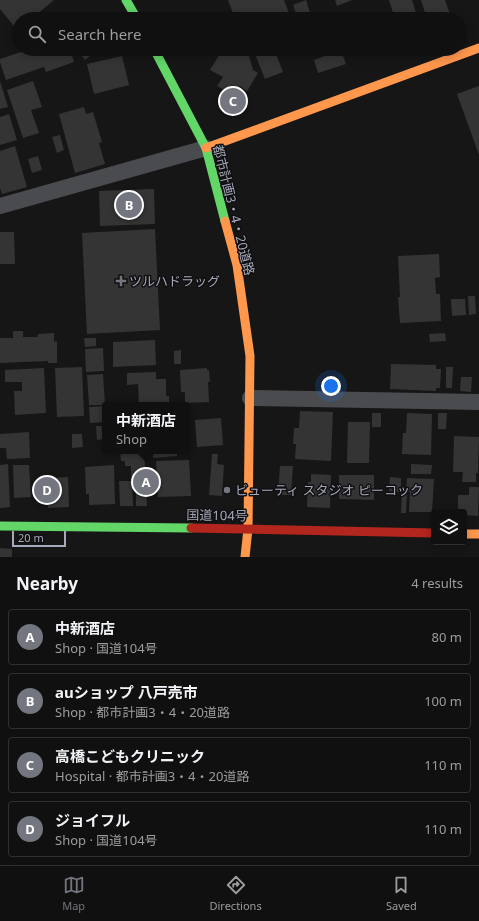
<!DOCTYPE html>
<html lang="en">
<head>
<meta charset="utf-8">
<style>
  body { margin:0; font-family:"Noto Sans","Noto Sans JP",sans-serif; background:#191919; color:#f1f3f6 }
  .controls { position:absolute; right:12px; bottom:12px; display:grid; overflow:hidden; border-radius:4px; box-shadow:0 2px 10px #0003 }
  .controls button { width:36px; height:36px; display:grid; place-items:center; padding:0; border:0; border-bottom:1px solid #303030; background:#101010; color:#f1f3f6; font:20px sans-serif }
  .scale { position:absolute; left:12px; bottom:10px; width:54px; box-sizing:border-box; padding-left:4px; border:2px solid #a6a9b8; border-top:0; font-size:11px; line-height:14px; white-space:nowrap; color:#a6a9b8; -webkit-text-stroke:3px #101012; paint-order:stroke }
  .you { position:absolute; left:331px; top:386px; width:14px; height:14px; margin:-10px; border:3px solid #fff; border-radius:50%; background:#1a73e8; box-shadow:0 0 0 6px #1a73e833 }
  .badge { display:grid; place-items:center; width:26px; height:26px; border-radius:50%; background:#74767f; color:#fff; font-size:13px; font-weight:700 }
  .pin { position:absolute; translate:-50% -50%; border:2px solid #fff; box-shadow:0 1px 4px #0006 }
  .popup { position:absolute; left:102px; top:402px; width:88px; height:52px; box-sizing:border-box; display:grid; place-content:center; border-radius:4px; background:#101010; filter:drop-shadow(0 1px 3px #0005); font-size:13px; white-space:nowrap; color:#9c9d9f }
  .popup b { font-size:15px; color:#f1f3f6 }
  .popup::after { content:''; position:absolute; left:50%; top:100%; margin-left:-8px; border:8px solid transparent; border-top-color:#101010 }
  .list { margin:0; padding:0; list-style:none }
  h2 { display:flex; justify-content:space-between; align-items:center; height:52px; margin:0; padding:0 16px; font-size:17px }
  h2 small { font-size:13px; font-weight:400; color:#9c9d9f }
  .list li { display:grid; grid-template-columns:26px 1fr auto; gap:12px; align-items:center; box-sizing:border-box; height:56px; margin:0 8px 8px; padding:0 8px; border:1px solid #303030; border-radius:4px }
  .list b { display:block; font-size:15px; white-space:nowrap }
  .list p { margin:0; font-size:13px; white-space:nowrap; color:#9c9d9f }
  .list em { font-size:13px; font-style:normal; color:#9c9d9f }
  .icon { flex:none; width:22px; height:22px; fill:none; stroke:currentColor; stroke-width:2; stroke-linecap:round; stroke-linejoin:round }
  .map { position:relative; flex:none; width:479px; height:557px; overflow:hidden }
  .search { position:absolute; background:#101010; box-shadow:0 2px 10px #0003; left:12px; right:12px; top:12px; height:44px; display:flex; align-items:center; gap:10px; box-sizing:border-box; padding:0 14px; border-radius:22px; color:#9c9d9f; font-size:15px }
  .sheet { height:308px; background:#101010 }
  nav { display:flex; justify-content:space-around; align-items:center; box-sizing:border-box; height:56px; border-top:1px solid #303030; background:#101010; font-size:11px; color:#9c9d9f }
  nav a { display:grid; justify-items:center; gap:2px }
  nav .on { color:#74767f }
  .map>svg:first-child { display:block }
  .building { fill:#343435 }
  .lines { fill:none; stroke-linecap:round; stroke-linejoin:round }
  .street { stroke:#4a4b4f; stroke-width:16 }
  .fast { stroke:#63d668; stroke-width:9 }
  .slow { stroke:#ff974d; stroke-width:9 }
  .jam { stroke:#b3261e; stroke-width:9 }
  .poi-dot { fill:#74767f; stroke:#101012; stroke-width:1.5 }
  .labels { text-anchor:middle; stroke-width:3; stroke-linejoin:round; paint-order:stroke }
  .street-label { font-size:13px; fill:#a6a9b8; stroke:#101012 }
  .poi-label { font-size:13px; fill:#a6a9b8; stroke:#101012; text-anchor:start }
</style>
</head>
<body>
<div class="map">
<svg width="479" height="557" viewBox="0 0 479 557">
  <rect width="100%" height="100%" fill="#161616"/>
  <path class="building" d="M0,0H54L31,19H19V28L17,30L0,9Z
    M228,0H284L291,19H235Z
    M306,0L312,19H298L293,5Z
    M335,0H352L337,6Z
    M389,0H412L418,19H395Z
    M421,0H445L451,17L447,19H427Z
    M101,14L104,19H95Z
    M364,14L365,19H348Z
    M30,49H70L74,62L46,72L44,67L6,80L0,62V59Z
    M76,49H99L85,60Z
    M232,49H247L253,70L258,73L247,91L239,86L233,95L217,86L223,77L210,70L221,52Z
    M253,49H274L283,72L265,79Z
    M360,49H376L377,52L363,56Z
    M341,50L346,64L318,73L314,60Z
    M122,56L129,85L94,94L87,64Z
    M0,81L8,107L0,109Z
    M33,81L42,107L31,110L39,133L23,138L7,90Z
    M479,86V155L457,94Z
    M84,107L86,114L93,112L102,142L99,143L105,164L75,173L59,114Z
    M9,114L17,140L0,145V117Z
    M60,135L64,150L57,153L52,137Z
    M15,146L27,187L2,194L0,188V151Z
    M38,156L42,170L32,173L28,159Z
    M154,189L155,224L100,226L99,191Z
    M155,229L160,330L87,334L82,233Z
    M0,232H14L15,264H0Z
    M439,254L440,277L435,278L436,294H440L441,321L400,323L398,297H400L398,256Z
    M468,296H475L476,314L469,315Z
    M451,299H465L466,315L452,316Z
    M13,331H23V337H38V334L54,333V342L57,341V363H48V361L0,363V338H13Z
    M445,333L446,341L430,342L429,334Z
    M84,338H96V346L85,347Z
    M155,340L156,365L113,367V342Z
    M103,348L104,371L86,372L85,349Z
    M181,350V364H174V351Z
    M391,364L436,365V369H441L440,388H436V391L390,389Z
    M82,367L84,416L57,417L55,368Z
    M446,367H453L452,388H446Z
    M44,368L46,413L15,415L14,391H22V382H5V370Z
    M207,368V370H209L210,382H208L209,402L185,403V392H181L180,370Z
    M156,372V379H166V396H169V405H139L138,384L127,385V373Z
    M103,374L105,405H89L87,375Z
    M461,377H472L471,392L460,391Z
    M105,406V422L90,423L89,407Z
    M300,411L333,412L331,461L295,459L296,444H293L294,428H299Z
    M372,413H381V427H372Z
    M407,413L432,414L431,455L402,454L403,433H406Z
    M438,413H447L446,429H438Z
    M221,418L223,445L197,447L195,420Z
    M348,422H370L369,463H347Z
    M96,426H105V439L97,440Z
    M29,432L30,458L7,459L6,448H0V434Z
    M72,434H82L83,447L72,448Z
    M454,436L479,437L478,473H476V482H462L463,472H453Z
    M120,451H144L146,478L131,479V466H125V461H121Z
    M153,451H177V456L153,458Z
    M212,454H218L217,464L224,465L222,496L209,495Z
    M189,460L191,496L158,497L156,461Z
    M8,464L10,507L0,508V465Z
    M411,464L432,465L431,474H411Z
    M13,465H29L31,497L14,498Z
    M114,465L115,504L89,505V494H86L85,467Z
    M280,466H293L291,495H278Z
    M311,474L331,475L330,508L307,507L308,482H311Z
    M339,475H374V500L339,499Z
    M68,477L69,507L48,508L47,478Z
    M390,477L401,478V492L389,491Z
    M407,478L434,479L432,512H409L410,492L406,491Z
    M119,481H132L133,506H120Z
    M146,482L147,506H136V483Z
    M469,487H479L478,516L464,515V512H458V495H469Z
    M402,493H407L406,513H401Z
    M0,548L12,549V557H0Z"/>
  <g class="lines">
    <path class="street" d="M0,206L206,148
      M250,398L479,402"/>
    <path class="fast" d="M126,0L137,19
      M154,49L206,148L225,221
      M0,526L191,528"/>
    <path class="slow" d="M206,148L479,48
      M225,221L237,265L250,356L248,529L245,557
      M464,534H479"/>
    <path class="jam" d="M191,528L434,533"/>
  </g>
  <g class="poi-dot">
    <path d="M119 275h4v4h4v4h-4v4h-4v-4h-4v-4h4z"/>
    <circle cx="227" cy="490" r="4"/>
  </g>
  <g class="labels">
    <g class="street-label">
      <text transform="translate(234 210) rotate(76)" y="5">都市計画3・4・20道路</text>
      <text transform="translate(217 515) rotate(1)" y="5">国道104号</text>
    </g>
    <g class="poi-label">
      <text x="129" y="286">ツルハドラッグ</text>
      <text x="235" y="495">ビューティ スタジオ ピーコック</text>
    </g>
  </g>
</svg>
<div class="controls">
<button><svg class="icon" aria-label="layers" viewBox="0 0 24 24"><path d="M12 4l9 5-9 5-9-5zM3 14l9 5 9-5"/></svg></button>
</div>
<div class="scale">20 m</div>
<div class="you"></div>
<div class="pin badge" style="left:146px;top:482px">A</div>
<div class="popup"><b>中新酒店</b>Shop</div>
<div class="pin badge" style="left:129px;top:205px">B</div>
<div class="pin badge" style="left:233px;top:101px">C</div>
<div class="pin badge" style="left:47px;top:490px">D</div>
<div class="search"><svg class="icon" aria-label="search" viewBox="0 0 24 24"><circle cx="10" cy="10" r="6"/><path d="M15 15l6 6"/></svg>Search here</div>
</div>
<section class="sheet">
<h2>Nearby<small>4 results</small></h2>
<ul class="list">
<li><span class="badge">A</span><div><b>中新酒店</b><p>Shop · 国道104号</p></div><em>80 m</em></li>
<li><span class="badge">B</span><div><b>auショップ 八戸売市</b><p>Shop · 都市計画3・4・20道路</p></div><em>100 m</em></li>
<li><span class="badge">C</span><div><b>高橋こどもクリニック</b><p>Hospital · 都市計画3・4・20道路</p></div><em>110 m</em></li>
<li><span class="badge">D</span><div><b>ジョイフル</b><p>Shop · 国道104号</p></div><em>110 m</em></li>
</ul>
</section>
<nav>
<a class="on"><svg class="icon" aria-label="map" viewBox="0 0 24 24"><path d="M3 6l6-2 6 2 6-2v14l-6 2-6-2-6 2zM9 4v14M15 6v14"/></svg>Map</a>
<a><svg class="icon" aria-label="directions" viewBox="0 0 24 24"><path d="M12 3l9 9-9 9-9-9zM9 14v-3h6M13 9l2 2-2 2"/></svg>Directions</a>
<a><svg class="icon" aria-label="saved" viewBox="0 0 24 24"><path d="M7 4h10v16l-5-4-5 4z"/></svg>Saved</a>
</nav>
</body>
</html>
